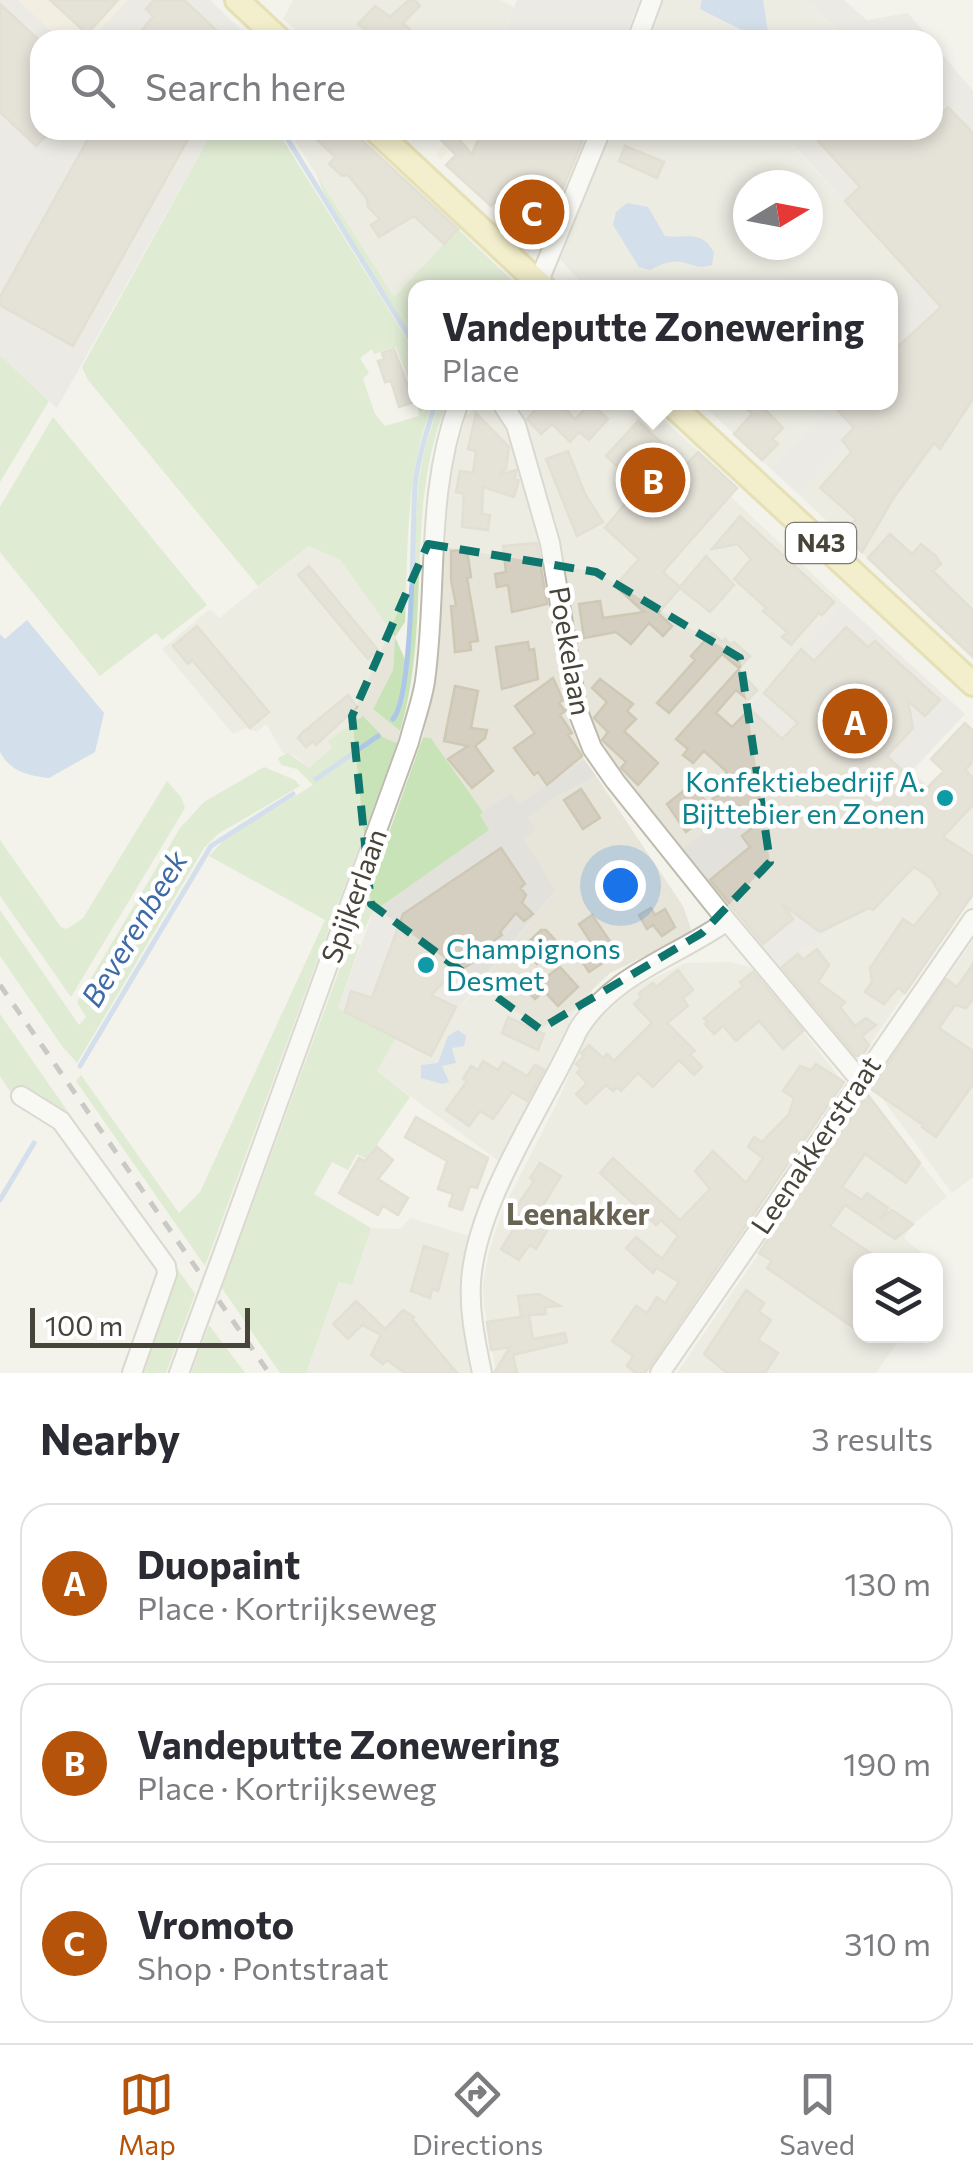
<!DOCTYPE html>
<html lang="en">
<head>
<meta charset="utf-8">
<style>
  body { margin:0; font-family:Commissioner,sans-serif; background:#f7f7f7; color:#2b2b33 }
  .controls { position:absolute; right:30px; bottom:30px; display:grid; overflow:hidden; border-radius:20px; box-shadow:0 5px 15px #0003 }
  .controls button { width:90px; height:90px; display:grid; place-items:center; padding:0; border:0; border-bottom:2px solid #e1e1e2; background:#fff; color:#2b2b33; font:50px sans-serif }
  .compass { position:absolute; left:733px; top:170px; width:90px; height:90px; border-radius:50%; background:#fff; box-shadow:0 5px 15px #0003; rotate:80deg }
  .scale { position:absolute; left:30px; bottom:25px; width:220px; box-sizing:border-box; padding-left:10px; border:5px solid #474439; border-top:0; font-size:28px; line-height:35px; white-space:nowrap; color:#474439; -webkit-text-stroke:8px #fff; paint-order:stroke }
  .you { position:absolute; left:620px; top:885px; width:35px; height:35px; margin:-25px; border:8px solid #fff; border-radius:50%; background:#1a73e8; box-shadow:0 0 0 15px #1a73e833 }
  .badge { display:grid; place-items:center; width:65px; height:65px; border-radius:50%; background:#b45309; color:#fff; font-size:32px; font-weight:700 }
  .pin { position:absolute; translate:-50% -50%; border:5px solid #fff; box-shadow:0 2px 10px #0006 }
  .popup { position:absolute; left:408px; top:280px; width:490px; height:130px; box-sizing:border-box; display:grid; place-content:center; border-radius:20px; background:#fff; filter:drop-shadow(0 2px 8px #0005); font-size:32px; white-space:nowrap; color:#7c7c81 }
  .popup b { font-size:38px; color:#2b2b33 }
  .popup::after { content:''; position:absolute; left:50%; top:100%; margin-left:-20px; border:20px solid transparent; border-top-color:#fff }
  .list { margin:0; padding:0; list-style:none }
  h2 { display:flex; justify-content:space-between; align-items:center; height:130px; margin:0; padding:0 40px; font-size:42px }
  h2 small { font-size:32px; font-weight:400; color:#7c7c81 }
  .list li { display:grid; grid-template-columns:65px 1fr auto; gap:30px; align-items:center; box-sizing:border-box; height:160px; margin:0 20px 20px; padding:0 20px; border:2px solid #e1e1e2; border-radius:30px }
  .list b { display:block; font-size:38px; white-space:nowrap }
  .list p { margin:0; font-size:32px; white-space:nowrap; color:#7c7c81 }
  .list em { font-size:32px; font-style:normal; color:#7c7c81 }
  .icon { flex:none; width:55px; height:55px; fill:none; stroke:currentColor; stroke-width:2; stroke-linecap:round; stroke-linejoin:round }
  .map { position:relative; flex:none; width:973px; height:1373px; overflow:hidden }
  .search { position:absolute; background:#fff; box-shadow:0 5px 15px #0003; left:30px; right:30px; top:30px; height:110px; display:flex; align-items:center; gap:25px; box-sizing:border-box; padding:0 35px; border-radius:30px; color:#7c7c81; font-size:38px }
  .sheet { height:670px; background:#fff }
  nav { display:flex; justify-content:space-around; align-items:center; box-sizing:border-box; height:140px; border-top:2px solid #e1e1e2; background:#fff; font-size:28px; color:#7c7c81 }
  nav a { display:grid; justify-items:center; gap:5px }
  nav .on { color:#b45309 }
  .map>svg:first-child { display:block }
  .residential { fill:#e7e5d9; fill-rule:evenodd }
  .commercial { fill:#f2ecd8 }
  .industrial { fill:#e3e1dc }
  .green { fill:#c9e3b8 }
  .water { fill:#aec7e9 }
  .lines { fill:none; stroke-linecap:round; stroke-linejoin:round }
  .stream { stroke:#aec7e9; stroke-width:5 }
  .building { fill:#d4cfc1; stroke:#cec8b5; stroke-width:2.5 }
  .minor-casing { stroke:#bebbae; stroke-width:22 }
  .major-casing { stroke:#d7c975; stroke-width:28 }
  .minor { stroke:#fff; stroke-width:18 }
  .major { stroke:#f3e9a4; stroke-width:22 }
  .rail { stroke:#989898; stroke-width:5; stroke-dasharray:12 12; stroke-linecap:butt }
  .minor-bridge-casing { stroke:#bebbae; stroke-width:22; stroke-linecap:butt }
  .minor-bridge { stroke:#fff; stroke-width:18 }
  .marked { fill:none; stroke:#0f766e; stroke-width:8; stroke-dasharray:20 12; stroke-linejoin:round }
  .culture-dot { fill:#0f9aa8; stroke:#fff; stroke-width:4 }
  .labels { text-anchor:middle; stroke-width:9; stroke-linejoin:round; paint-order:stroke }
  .shield { fill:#fff; stroke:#7e7c74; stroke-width:2.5 }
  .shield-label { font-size:25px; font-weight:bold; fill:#474439 }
  .street-label { font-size:28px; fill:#474439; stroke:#fff }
  .culture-label { font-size:28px; fill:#0d838f; stroke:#fff; text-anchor:end }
  .water-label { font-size:30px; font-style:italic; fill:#3e6aa7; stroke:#fff }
  .neighbourhood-label { font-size:30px; font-weight:bold; fill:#686352; stroke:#fff }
</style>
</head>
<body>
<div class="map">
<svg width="973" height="1373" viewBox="0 0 973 1373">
  <rect width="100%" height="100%" fill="#f3f2eb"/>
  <path class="residential" d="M293,0H500L514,7L501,40H307L283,19Z
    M662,0H804L846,38L647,40Z
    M288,130H351L517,285L514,288H416L415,331Z
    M611,130H800L793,146L911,274V285L891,303L890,288L585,287L560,259ZM748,185H808V245H748Z
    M973,401V656L798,494L844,444L896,499L936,445L941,450Z
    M514,403H646L737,488L730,496L843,603L707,753L727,772L721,780L744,801L683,849L611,758L590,719L557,526L521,413Z
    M701,403H810L819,417L770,468Z
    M484,408L496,413L508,431L533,514L541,540L561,687L569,721L584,759L518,805L510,793L483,812L431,738L423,737L436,671L450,474L466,416L474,409Z
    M309,546L340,560L395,637L393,670L373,709L400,731L397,743L383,737L332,748L309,769L296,756L283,753L266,724L257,732L246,728L233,734L162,649L210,609L219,618Z
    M596,776L683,906L691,929L688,935L610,973L594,988L574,1013L500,1162L376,1071L396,1038L432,1055L456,1007L462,1006L556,890L522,839L528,818L555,798Z
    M973,805V894L862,1056H848L780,969L844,920L881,902Z
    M973,940V1177L952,1193L873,1086Z
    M730,962L753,968L844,1083L645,1373H496L484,1305L483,1284L489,1251L504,1207L558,1101L591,1022L609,1000L685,963Z
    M866,1097L875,1104L947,1197L913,1224L904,1238L930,1260H860V1336H902L876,1373H677Z
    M410,1218L469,1236L461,1299L473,1373H306L340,1281L352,1284L371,1228L400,1229Z"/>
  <path class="commercial" d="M18,0H128L90,40H61Z
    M456,130H475L504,143L533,144L575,162L548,224L547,238L540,246L535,248L491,206L510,185L485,162L459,140L441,160L435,155Z"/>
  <path class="industrial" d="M0,0H18L61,40H40V130H213L57,408L0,355Z
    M128,0H210L252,40H90Z
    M517,0H640L624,40H501Z
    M804,0H844L867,20L908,13L931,40H845L846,37Z
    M933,43L973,91V401L941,450L936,446L896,500L845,444L798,494L770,468L819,417L808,404L830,403L842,415L890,402L891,303L911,285V274L793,145L800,130H933Z
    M843,603L965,714L912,771L928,787L962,752L973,761V805L881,902L844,920L780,969L683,849L743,801L720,780L727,772L707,753Z
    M584,759L596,776L555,798L528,818L536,830L523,839L556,890L461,1006L456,1007L431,1056L338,1008L373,912L488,830L479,814L510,793L519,804Z"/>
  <path class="green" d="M213,130H277L415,352V397L396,347L374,354L372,349L360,358L369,373L363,379L375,414L385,426L419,416L417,403H433C405,471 408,549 405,622L395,637L408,666L418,484L424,451L439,403H447C403,506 433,624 400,731L373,709L393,670L395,637L340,560L309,546L258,586L88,380L82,367Z
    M317,176L394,297L458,229L517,285L514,288H416L415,342L327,201Z
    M0,355L49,401L0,482Z
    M53,417L207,605L162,640L156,633L100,676L0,552V507Z
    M363,716L383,737L397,743L205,1266L76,1081L81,1075L179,1213L200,1192L325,920L209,856L224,840L313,785L297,769L281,765L278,758L288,753L309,768L332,748L328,741Z
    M423,737L431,738L483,812L480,815L489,830L373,912L364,930L355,928Z
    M264,767L295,780L300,786L218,834L204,848L77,1063L62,1046L0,956V910L79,1025L86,1017L77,1002L180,828L204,802Z
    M167,781L181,797L185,808L71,997L0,896V840L61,927L67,929L83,918Z
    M350,941L360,945L338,1008L396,1038L377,1071L410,1097L367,1159L357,1154L348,1170L332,1162L314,1194L371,1228L352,1285L339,1282L306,1373H280L222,1288Z
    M0,1014L195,1294L166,1373H136L172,1274L45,1111H23L0,1076Z
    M209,1325L245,1373H191Z"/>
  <path class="water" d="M702,0H763L769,38L762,40L700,9Z
    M627,203L648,207L665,236C686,239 702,229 714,253L712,265C686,273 687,250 650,270L639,267L613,225L616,212Z
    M27,620L104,713L95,752L49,778C28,776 10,771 0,752V634L5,639Z
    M458,1030L466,1036L464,1046L452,1048L456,1063L442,1066L449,1082L442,1084L421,1078V1065L438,1063L448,1036Z"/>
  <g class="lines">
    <path class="stream" d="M282,130L416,348
      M393,719C414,695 412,528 415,486C418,457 427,430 436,402
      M316,779L378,736
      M80,1066L211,846L293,794
      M0,1200L34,1143"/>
  </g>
  <path class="building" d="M50,0H118L87,34Z
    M154,0H184L227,40H135L153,16L146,9Z
    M409,0H415L420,6L403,23L421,40H379L358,24L375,6L390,17Z
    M0,4L40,41V130H51L36,146L0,112Z
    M948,107L973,133V399L940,449L934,443L894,497L862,552L842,534L856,519L820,488L849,455L851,451L842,440L854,428L830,402H890V354L941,307L845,201L860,187L818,141L824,130H907L914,138L923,130H933V121Z
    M93,130H193L73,346L0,305V297Z
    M307,130H351L458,229L444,244L414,216L379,237L371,225L380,219L368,207L367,199L348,175L342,176L329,164L335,157Z
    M440,130H451L472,154L482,130H587L548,224L529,229L497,200L491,206L446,165L456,155L440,139Z
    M625,146L664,162L657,178L619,161Z
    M394,349L414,402L399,407L391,381L385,382L378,361L384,359L382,353Z
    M542,402H559L575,419L591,403L608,419L589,440L579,432L570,442L552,424L541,434L527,419Z
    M740,402H758L783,428L772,439L778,444L762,460L734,434L752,414Z
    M476,413L509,447L506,469L499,475L516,470L515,479L519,480L514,497L483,487L482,514L490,515L488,530L462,527L464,494L456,492L460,471L473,473L476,451L468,449Z
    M638,421L686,465L698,452L737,488L663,572L680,587L706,556L734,585L710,612L680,588L658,613L672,626L663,636L649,623L631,644L616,632L584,638L579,604L600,601L603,618L644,612L615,586L639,559L605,528L639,487L606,456Z
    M568,451L585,494L603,522L577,536L546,459Z
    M740,516L834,602L822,615L819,613L791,645L782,637L787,632L763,611L766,608L734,579L751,559L737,544L712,549Z
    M890,534L912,554L921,544L936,556L941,564L933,571L973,610V657L868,558Z
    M537,543L547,604L512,612L508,585L497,587L495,574L506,572L503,546Z
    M467,550L471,577L467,578L478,641L470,642L471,650L455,652L451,606L456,605L451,580V551Z
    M309,566L378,650L368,659L298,575Z
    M197,626L269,712L250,728L192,660L188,664L173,646Z
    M846,627L868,647L875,641L940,700L925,716L908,701L913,728L887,756L924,791L944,771L931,759L965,723L973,731V761L965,770L973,778V805L943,837L973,856V894L905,993L898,988L884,1004L865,992L872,982L870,968L903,919L914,926L940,894L931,878L914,867L873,910L869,908L820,932L782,904L793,919L763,944L710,880L750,847L742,836L755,826L739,806L720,821L712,812L686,832L667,804L692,784L707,803L729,787L720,780L727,772L704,751L693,763L683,755L688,749L676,739L738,670L757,690L748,700L736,690L716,713L732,727L750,709L782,739L798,723L764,693L801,649L814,661Z
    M712,633L722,642L725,639L731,645L734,642L750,656L739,668L722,654L669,713L657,703L695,660L691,656Z
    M528,642L529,650L534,649L538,679L502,689L496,647Z
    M553,678L563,700L559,703L565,711L560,715L572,733L568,735L582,756L547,785L538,772L534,775L514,748L535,733L515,706Z
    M600,679L633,704L627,711L636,719L624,731L658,763L638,785L621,768L626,762L602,740L608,732L594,718L607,702L592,688Z
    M455,686L478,691L471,728L487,730L485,738L475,746L493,771L472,788L448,759L468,746L444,741Z
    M348,695L357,707L316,745L313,741L306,747L298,738L302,733Z
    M581,789L600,818L583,829L564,800Z
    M501,848L525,884L520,888L526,895L522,903L533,914L524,921L516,913L500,932L502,935L487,946L490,951L447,979L431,995L456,1007L431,1056L345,1012L351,991L372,998L403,914Z
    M651,908L655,915L665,909L675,927L662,936L653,925L647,929L639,915Z
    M592,915L618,953L589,972L577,954L592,944L579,924Z
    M541,930H546L558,943L537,964L522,948Z
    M817,949L829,965L818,982L845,1002L840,1007L855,1026L866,1018L876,1025L862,1036L869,1045L862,1056H856L782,967L798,954L803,960Z
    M973,964V999L966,1008L955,1005L939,1028L973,1051V1084L936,1137L922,1127L923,1125L871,1089L946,979L957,987Z
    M560,967L578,987L558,1006L544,991L535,999L527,991Z
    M678,970L693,990L683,998L688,1006L667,1023L695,1051L690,1054L702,1067L694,1075L679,1060L653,1087L638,1073L621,1091L617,1087L613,1091L606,1085L586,1104L576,1094L587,1083L577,1073L581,1068L576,1064L584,1056L581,1053L589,1045L603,1058L607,1054L614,1061L652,1023L634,1004L641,998L639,993L653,983L656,987Z
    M753,972L803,1031L783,1049L759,1021L736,1041L723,1026L714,1034L705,1024L708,1022L704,1018L743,986L740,982Z
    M508,1017L544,1034L538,1050L502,1033Z
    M483,1061L498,1070L503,1062L527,1076L535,1065L544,1070L527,1101L512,1092L493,1119L480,1111L469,1126L446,1110L467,1081L463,1079L471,1066L478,1070Z
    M816,1064L844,1082L645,1373H636L627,1366L633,1356L612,1341L636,1306L647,1313L657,1297L665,1303L679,1282L657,1268L658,1265L653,1273L626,1248L636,1237L662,1259L678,1236L661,1220L656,1225L600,1173L613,1158L680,1220L710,1189L695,1171L713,1151L746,1183L763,1158L748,1147L754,1137L762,1142L789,1114L794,1098L783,1091L800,1066L811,1070Z
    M867,1094L920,1163L906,1183L865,1154L842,1187L862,1200L867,1193L888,1208L880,1220L892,1210L913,1224L895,1239L845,1205L830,1226L881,1260H860V1332L767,1268L772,1261L759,1253Z
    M416,1117L488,1158L477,1188L470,1186L462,1210L449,1206L453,1194L438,1189L447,1161L405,1137Z
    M377,1147L393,1160L378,1179L408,1198L398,1215L383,1206L378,1215L339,1193L359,1158L365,1161Z
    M540,1163L561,1176L542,1207L556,1216L536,1249L531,1245L527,1248L519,1260L501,1249L521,1217L513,1212L534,1181L530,1178Z
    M424,1246L448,1254L438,1291L432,1289L430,1298L411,1291Z
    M746,1290L764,1303L759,1312L771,1320L758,1340L778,1353L765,1373H727L704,1354Z
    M539,1294L560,1306L545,1307L546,1314L529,1315L533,1339L565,1333L567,1342L513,1355L517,1373H494L510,1347L491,1350L487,1322L525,1316H521L518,1296Z
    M356,1301L385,1329L403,1310L414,1317L412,1319L457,1373H405L387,1360L383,1364L371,1355L381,1335L362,1325L348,1339L333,1324Z"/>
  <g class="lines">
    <defs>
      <path id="minor" d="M637,40L652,0
        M536,288L601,130
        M501,402L516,425L550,543L577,709L592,748L615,781L727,921L860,1080
        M21,1096L61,1121L166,1266L167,1274L132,1373
        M224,1251L409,742C414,722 422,701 425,681C438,587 425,493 459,402
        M179,1373L193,1335
        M482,1373C476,1343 469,1313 471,1282C476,1201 544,1105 578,1030C612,974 676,957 727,921
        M660,1373L973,919"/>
      <path id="major" d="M237,0L280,40
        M375,130L544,288
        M669,402L973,684"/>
    </defs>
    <use href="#minor" class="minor-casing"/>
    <use href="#major" class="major-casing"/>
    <use href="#minor" class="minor"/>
    <use href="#major" class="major"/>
    <path class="rail" d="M0,985L269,1373"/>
    <defs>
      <path id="minor-bridge" d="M193,1335L224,1251"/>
    </defs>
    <use href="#minor-bridge" class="minor-bridge-casing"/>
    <use href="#minor-bridge" class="minor-bridge"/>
  </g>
  <path d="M0 0H973V1373H0ZM428,544L596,572L740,658L770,862L702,933L540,1029L371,904L352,716Z" fill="#f3f2eb" fill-opacity=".55" fill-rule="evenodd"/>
  <path class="marked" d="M428,544L596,572L740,658L770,862L702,933L540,1029L371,904L352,716Z"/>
  <g class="culture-dot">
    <circle cx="945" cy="798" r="10"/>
    <circle cx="426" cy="965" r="10"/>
  </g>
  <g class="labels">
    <rect class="shield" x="786" y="523" width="70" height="40" rx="8"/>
    <g class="shield-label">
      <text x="821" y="552">N43</text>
    </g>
    <g class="street-label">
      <text transform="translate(570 651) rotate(80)" y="10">Poekelaan</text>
      <text transform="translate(354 896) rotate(-70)" y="10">Spijkerlaan</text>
      <text transform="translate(816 1145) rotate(-56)" y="10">Leenakkerstraat</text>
    </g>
    <g class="culture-label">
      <text x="925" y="792">Konfektiebedrijf A.<tspan x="925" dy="32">Bijttebier en Zonen</tspan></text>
      <text x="446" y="959" text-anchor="start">Champignons<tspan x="446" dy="32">Desmet</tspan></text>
    </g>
    <g class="water-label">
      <text transform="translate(135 929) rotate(-59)" y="10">Beverenbeek</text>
    </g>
    <g class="neighbourhood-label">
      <text x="578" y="1225">Leenakker</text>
    </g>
  </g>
</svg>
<div class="controls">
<button><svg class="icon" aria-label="layers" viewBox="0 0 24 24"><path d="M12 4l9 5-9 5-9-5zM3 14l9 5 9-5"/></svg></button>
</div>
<svg class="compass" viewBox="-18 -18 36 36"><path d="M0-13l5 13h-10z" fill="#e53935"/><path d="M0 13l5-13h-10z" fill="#7c7c81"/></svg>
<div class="scale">100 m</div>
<div class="you"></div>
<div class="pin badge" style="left:855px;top:721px">A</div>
<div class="pin badge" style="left:653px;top:480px">B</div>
<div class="popup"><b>Vandeputte Zonewering</b>Place</div>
<div class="pin badge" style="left:532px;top:212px">C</div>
<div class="search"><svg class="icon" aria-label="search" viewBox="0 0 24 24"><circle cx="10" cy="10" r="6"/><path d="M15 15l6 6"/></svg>Search here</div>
</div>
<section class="sheet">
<h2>Nearby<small>3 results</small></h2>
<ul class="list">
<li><span class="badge">A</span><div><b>Duopaint</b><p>Place · Kortrijkseweg</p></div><em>130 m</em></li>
<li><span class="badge">B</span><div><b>Vandeputte Zonewering</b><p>Place · Kortrijkseweg</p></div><em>190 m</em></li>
<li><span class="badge">C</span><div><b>Vromoto</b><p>Shop · Pontstraat</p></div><em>310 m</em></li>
</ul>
</section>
<nav>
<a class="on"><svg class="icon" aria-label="map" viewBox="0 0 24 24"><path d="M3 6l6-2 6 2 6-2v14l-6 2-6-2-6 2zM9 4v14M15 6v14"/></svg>Map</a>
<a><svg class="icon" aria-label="directions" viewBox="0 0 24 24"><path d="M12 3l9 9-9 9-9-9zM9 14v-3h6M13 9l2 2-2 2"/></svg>Directions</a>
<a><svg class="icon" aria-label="saved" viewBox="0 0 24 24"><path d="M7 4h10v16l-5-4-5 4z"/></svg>Saved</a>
</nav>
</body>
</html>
